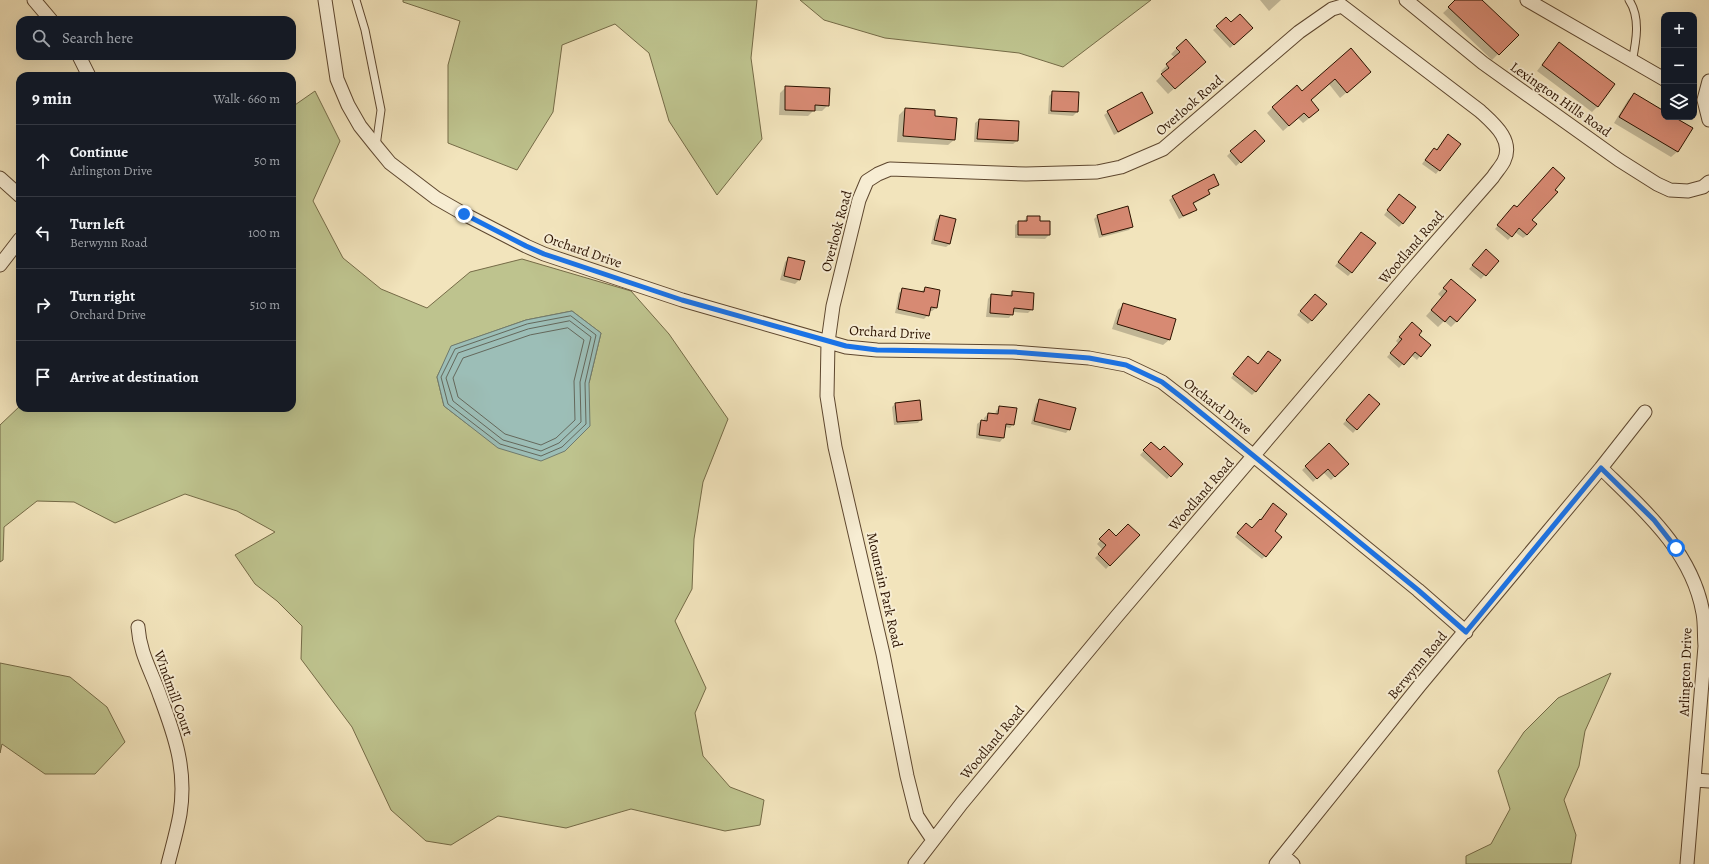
<!DOCTYPE html>
<html lang="en">
<head>
<meta charset="utf-8">
<style>
  body { margin:0; font-family:Alegreya,serif; background:#20242c; color:#f1f3f6 }
  .controls { position:absolute; right:12px; top:12px; display:grid; overflow:hidden; border-radius:8px; box-shadow:0 4px 16px #0002 }
  .controls button { width:36px; height:36px; display:grid; place-items:center; padding:0; border:0; border-bottom:1px solid #363941; background:#171b24; color:#f1f3f6; font:20px sans-serif }
  .stop { position:absolute; width:12px; height:12px; margin:-9px; border:3px solid #1a73e8; border-radius:50%; background:#fff }
  .stop.end { background:#1a73e8; border-color:#fff; box-shadow:0 1px 4px #0008 }
  .list { margin:0; padding:0; list-style:none }
  h2 { display:flex; justify-content:space-between; align-items:center; height:52px; margin:0; padding:0 16px; font-size:17px }
  h2 small { font-size:13px; font-weight:400; color:#9ea1a6 }
  .list li { display:grid; grid-template-columns:26px 1fr auto; gap:12px; align-items:center; box-sizing:border-box; height:72px; padding:0 16px; border-top:1px solid #363941 }
  .list b { display:block; font-size:15px; white-space:nowrap }
  .list p { margin:0; font-size:13px; white-space:nowrap; color:#9ea1a6 }
  .list em { font-size:13px; font-style:normal; color:#9ea1a6 }
  .icon { flex:none; width:22px; height:22px; fill:none; stroke:currentColor; stroke-width:2; stroke-linecap:round; stroke-linejoin:round }
  .map { position:relative; flex:none; width:1709px; height:864px; overflow:hidden }
  .search { position:absolute; background:#171b24; box-shadow:0 4px 16px #0002; left:16px; top:16px; width:280px; height:44px; display:flex; align-items:center; gap:10px; box-sizing:border-box; padding:0 14px; border-radius:12px; color:#9ea1a6; font-size:15px }
  .panel { position:absolute; background:#171b24; box-shadow:0 4px 16px #0002; left:16px; top:72px; width:280px; height:340px; border-radius:12px }
  .map>svg:first-child { display:block }
  .green { fill:#bec38e; stroke:#756b47; fill-rule:evenodd }
  .water { fill:#9cbeb7; stroke:#6f7a6e }
  .shadow { fill:#0003 }
  .lines { fill:none; stroke-linecap:round; stroke-linejoin:round }
  .shore { stroke:#64685c; stroke-width:1 }
  .building { fill:#d78a73; stroke:#2c1300 }
  .service-casing { stroke:#5e472f; stroke-width:9 }
  .minor-casing { stroke:#5e472f; stroke-width:15 }
  .service { stroke:#f7edd3; stroke-width:7 }
  .minor { stroke:#f7edd3; stroke-width:13 }
  .route { stroke:#1a73e8; stroke-width:5 }
  .labels { text-anchor:middle; stroke-width:4; stroke-linejoin:round; paint-order:stroke }
  .street-label { font-size:14px; fill:#2c1300; stroke:#f7edd3 }
</style>
</head>
<body>
<div class="map">
<svg width="1709" height="864" viewBox="0 0 1709 864">
  <rect width="100%" height="100%" fill="#f2e4bc"/>
  <filter id="stains"><feTurbulence type="fractalNoise" baseFrequency=".005" numOctaves="4"/><feColorMatrix values="0 0 0 0 .2 0 0 0 0 .09 0 0 0 0 .02 0 0 0 .5 -.17"/></filter>
  <radialGradient id="worn" r=".72"><stop offset=".6" stop-color="#630" stop-opacity="0"/><stop offset="1" stop-color="#630" stop-opacity=".3"/></radialGradient>
  <path class="green" d="M403,0H757L751,58L762,139L717,195L669,121L649,53L615,24L562,45L553,112L517,170L448,143V65L460,21L403,2Z
    M800,0H1151L1063,67L1019,53L885,38L824,20Z
    M315,91L340,141L313,201L343,258L381,289L427,308L470,272L522,259L631,291L669,334L728,419L703,482L694,539L692,589L675,621L706,688L695,713L703,756L730,787L764,800L760,825L725,831L631,809L566,828L498,816L451,845L426,841L391,810L352,727L301,659L302,626L277,601L255,584L235,555L275,532L237,511L185,494L115,523L74,502L37,501L4,527L3,560L0,562V425L20,406V408H292V107ZM572,311L601,333L589,383L470,426L444,406L437,377L452,346L526,320Z
    M0,663L70,677L107,707L125,742L95,774H45L2,744L0,753Z
    M1611,673L1585,731L1579,766L1564,800L1576,835L1571,864H1466V856L1491,844L1510,809L1498,771L1524,732L1558,698Z"/>
  <path class="water" d="M572,311L601,333L589,383L590,426L565,451L541,461L498,448L444,406L437,377L451,346L526,320Z"/>
  <path class="shadow" d="M1260,0H1281L1269,11Z
    M1457,0H1481L1517,35L1492,60L1443,13Z
    M1231,23L1248,32L1230,48L1213,30L1217,27Z
    M1177,48L1199,67L1168,94L1156,81L1163,74L1161,71L1175,58L1171,54Z
    M1350,49L1364,78L1340,98L1329,84L1310,101L1312,116L1303,123L1298,118L1283,131L1267,113L1273,107L1302,92Z
    M1554,49L1598,106L1592,112L1537,71Z
    M786,87L828,105L822,111H813L808,116L779,115L780,93Z
    M1053,92L1077,112L1073,116L1048,114L1049,96Z
    M1634,94L1664,112V117H1672L1691,129L1677,152L1671,157L1614,123L1628,100Z
    M905,109L934,117L954,140L948,145L897,142L899,115Z
    M1108,112L1152,113L1149,116L1114,135L1104,115Z
    M979,120L1017,141L1013,144L974,142L975,123Z
    M1444,139L1459,144L1436,174L1422,164L1430,153L1436,151Z
    M1260,145L1236,166L1227,156L1231,152Z
    M1218,184L1207,191L1209,194L1205,198L1193,204L1195,209L1192,213L1179,219L1169,200L1173,197Z
    M1396,199L1403,223L1399,227L1384,215Z
    M1511,210L1531,220L1527,235L1523,238L1515,232L1508,240L1495,229Z
    M940,216L950,244L946,247L931,244L936,220Z
    M1097,216L1132,226L1129,230L1099,238L1094,219Z
    M1027,217L1039,222L1049,235L1045,239L1015,238V225L1019,222H1023Z
    M1358,237L1352,272L1348,276L1335,266Z
    M1482,254L1497,261L1481,279L1469,269Z
    M789,258L803,262L799,280L795,284L780,280L785,262Z
    M1451,280L1457,321L1451,327L1444,321L1438,327L1426,316L1442,298L1438,294Z
    M925,288L936,308L932,311H929L928,315L924,319L895,313L899,293L903,289L921,292Z
    M1012,292L1032,309L1028,313L1013,312L1009,318L986,317L988,299L991,295L1009,296Z
    M1311,299L1312,320L1308,324L1297,315Z
    M1124,304L1175,320L1169,340L1163,345L1112,329L1118,310Z
    M1408,327L1418,335L1420,356L1417,360L1411,355L1399,368L1387,357L1399,344L1396,341Z
    M1248,357L1256,391L1252,395L1231,378Z
    M1366,399L1379,404L1353,433L1343,424Z
    M1040,400L1069,429L1066,433L1031,424L1036,404Z
    M895,404L921,419L918,423L894,425L892,407Z
    M1000,407L1013,424L1010,428L1005,427L1003,438L1000,442L976,438L977,424L981,421H984V418L988,414L995,415L996,411Z
    M1151,443L1160,451L1181,464L1167,479L1140,455Z
    M1329,445L1348,464L1331,480L1323,472L1313,482L1302,470Z
    M1270,508L1273,531L1265,556L1262,559L1235,537L1243,527L1252,529Z
    M1109,531L1116,538L1138,535L1106,569L1095,558L1103,550L1097,544Z"/>
  <g class="lines">
    <path class="shore" d="M571,316L596,335L585,383L586,424L562,447L541,456L500,444L448,404L441,377L455,349L527,324Z
      M570,321L591,337L580,382L581,422L559,443L541,451L503,440L453,401L446,378L458,353L528,329Z
      M568,328L584,340L574,381L575,420L556,438L541,445L505,434L458,397L453,378L463,358L530,335Z"/>
  </g>
  <path class="building" d="M1455,0H1482L1519,35L1499,55L1448,7Z
    M1240,14L1253,28L1234,45L1216,26L1226,17L1231,22Z
    M1186,39L1206,62L1175,89L1161,74L1169,68L1166,64L1180,52L1176,48Z
    M1559,42L1615,84L1598,107L1542,65Z
    M1351,48L1371,72L1347,93L1335,79L1311,100L1319,110L1309,118L1304,113L1289,126L1272,107L1297,85L1302,91Z
    M785,86L830,88L829,106L815,105V111L785,110Z
    M1052,91L1079,92L1078,112L1051,111Z
    M1142,92L1153,113L1118,132L1107,111Z
    M1634,93L1664,111V117H1674L1693,128L1678,152L1619,117Z
    M905,108L935,110V116L957,118L955,140L903,136Z
    M979,119L1019,121L1018,141L977,139Z
    M1255,130L1265,141L1241,163L1230,151Z
    M1448,134L1461,144L1440,171L1425,160L1434,148L1437,150Z
    M1553,167L1565,178L1555,190L1558,192L1532,220L1537,224L1527,235L1519,228L1512,237L1497,225L1514,205L1517,207Z
    M1214,174L1219,185L1208,190L1210,194L1193,203L1197,210L1183,216L1172,196Z
    M1399,194L1416,207L1403,224L1387,210Z
    M1128,206L1133,227L1102,235L1097,215Z
    M940,215L956,219L950,244L934,240Z
    M1027,216H1040V221H1050V235H1018V221H1027Z
    M1361,232L1376,243L1352,273L1338,262Z
    M1486,249L1499,261L1486,276L1472,265Z
    M788,257L805,261L800,280L784,276Z
    M1451,279L1476,300L1457,322L1450,316L1445,322L1431,310L1447,291L1443,288Z
    M925,287L940,290L937,308L931,307L929,316L898,309L902,288L924,292Z
    M1012,291L1034,293L1033,310L1014,308L1013,315L990,313L991,294L1012,296Z
    M1315,294L1327,304L1312,321L1300,311Z
    M1123,303L1176,319L1170,340L1117,324Z
    M1412,322L1422,331L1419,335L1431,345L1421,357L1415,352L1404,365L1390,353L1402,339L1399,337Z
    M1268,351L1281,360L1256,392L1233,374L1248,356L1258,364Z
    M1369,394L1380,404L1357,430L1346,420Z
    M1039,399L1076,408L1070,430L1034,421Z
    M920,400L922,420L897,422L895,403Z
    M999,406L1017,408L1014,425L1006,424L1004,438L979,435L981,420L987,421L988,413L998,414Z
    M1151,442L1160,450L1164,446L1183,464L1171,477L1143,450Z
    M1329,443L1349,464L1335,477L1328,469L1317,479L1305,466Z
    M1273,503L1287,514L1275,531L1282,537L1266,557L1237,533L1246,523L1252,528L1260,519L1261,520Z
    M1128,524L1140,535L1110,566L1098,554L1106,545L1099,539L1109,529L1116,536Z"/>
  <g class="lines">
    <defs>
      <path id="service" d="M356,0L365,30L381,110L376,146
        M1629,0C1641,18 1636,42 1632,62"/>
      <path id="minor" d="M34,0L51,20
        M325,0L337,79L348,105L360,126L376,146L390,163L436,198L464,214L526,246L544,254L682,300L846,347L877,350L1013,352L1089,358L1126,365L1162,382L1184,399L1418,590L1466,632
        M1406,0L1483,63L1619,160L1657,184L1670,190L1688,191L1703,187L1709,182
        M1527,0L1664,79
        M79,56L89,76
        M1709,81L1704,100L1709,120
        M0,178L20,196
        M0,265L20,239
        M1601,468C1644,510 1692,551 1703,613C1705,624 1704,635 1705,646L1687,864
        M138,627C140,654 151,670 160,696C175,736 187,770 180,814C177,831 172,848 168,864
        M1695,780L1709,781
        M1284,856L1293,864
        M915,864L962,803L1117,616L1409,273L1493,177C1496,172 1501,167 1504,161C1514,140 1494,124 1480,111L1342,6L1332,9L1299,32L1163,149L1121,167L1097,172L1026,174L890,169L878,174L867,181L859,200L833,306L828,342L827,396L835,447L883,654L907,776L917,816L933,840
        M1276,864L1420,685L1601,468L1645,412"/>
    </defs>
    <use href="#service" class="service-casing"/>
    <use href="#minor" class="minor-casing"/>
    <use href="#service" class="service"/>
    <use href="#minor" class="minor"/>
  </g>
  <g class="lines">
    <path class="route" d="M464,214L526,246L544,254L682,300L846,346L877,350L1014,352L1089,358L1126,365L1162,382L1184,399L1418,590L1466,632L1601,468L1654,520L1676,548"/>
  </g>
  <g class="labels">
    <g class="street-label">
      <text transform="translate(1561 99) rotate(35)" y="5">Lexington Hills Road</text>
      <text transform="translate(1189 105) rotate(-41)" y="5">Overlook Road</text>
      <text transform="translate(836 231) rotate(-75)" y="5">Overlook Road</text>
      <text transform="translate(1411 247) rotate(-49)" y="5">Woodland Road</text>
      <text transform="translate(583 250) rotate(19)" y="5">Orchard Drive</text>
      <text transform="translate(890 332) rotate(3)" y="5">Orchard Drive</text>
      <text transform="translate(1218 406) rotate(38)" y="5">Orchard Drive</text>
      <text transform="translate(1201 494) rotate(-49)" y="5">Woodland Road</text>
      <text transform="translate(885 590) rotate(77)" y="5">Mountain Park Road</text>
      <text transform="translate(1417 665) rotate(-50)" y="5">Berwynn Road</text>
      <text transform="translate(1685 672) rotate(-88)" y="5">Arlington Drive</text>
      <text transform="translate(174 693) rotate(70)" y="5">Windmill Court</text>
      <text transform="translate(992 742) rotate(-50)" y="5">Woodland Road</text>
    </g>
  </g>
  <rect width="100%" height="100%" filter="url(#stains)"/>
  <rect width="100%" height="100%" fill="url(#worn)"/>
</svg>
<div class="controls">
<button>+</button>
<button>−</button>
<button><svg class="icon" aria-label="layers" viewBox="0 0 24 24"><path d="M12 4l9 5-9 5-9-5zM3 14l9 5 9-5"/></svg></button>
</div>
<div class="stop" style="left:1676px;top:548px"></div>
<div class="stop end" style="left:464px;top:214px"></div>
<div class="search"><svg class="icon" aria-label="search" viewBox="0 0 24 24"><circle cx="10" cy="10" r="6"/><path d="M15 15l6 6"/></svg>Search here</div>
<section class="panel">
<h2>9 min<small>Walk · 660 m</small></h2>
<ul class="list">
<li><svg class="icon" aria-label="ahead" viewBox="0 0 24 24"><path d="M12 20V5M6 11l6-6 6 6"/></svg><div><b>Continue</b><p>Arlington Drive</p></div><em>50 m</em></li>
<li><svg class="icon" aria-label="left" viewBox="0 0 24 24"><path d="M17 20v-9H6M10 6l-5 5 5 5"/></svg><div><b>Turn left</b><p>Berwynn Road</p></div><em>100 m</em></li>
<li><svg class="icon" aria-label="right" viewBox="0 0 24 24"><path d="M7 20v-9h11M14 6l5 5-5 5"/></svg><div><b>Turn right</b><p>Orchard Drive</p></div><em>510 m</em></li>
<li><svg class="icon" aria-label="arrive" viewBox="0 0 24 24"><path d="M6 21V4h12l-3 4 3 4H6"/></svg><div><b>Arrive at destination</b></div></li>
</ul>
</section>
</div>
</body>
</html>
